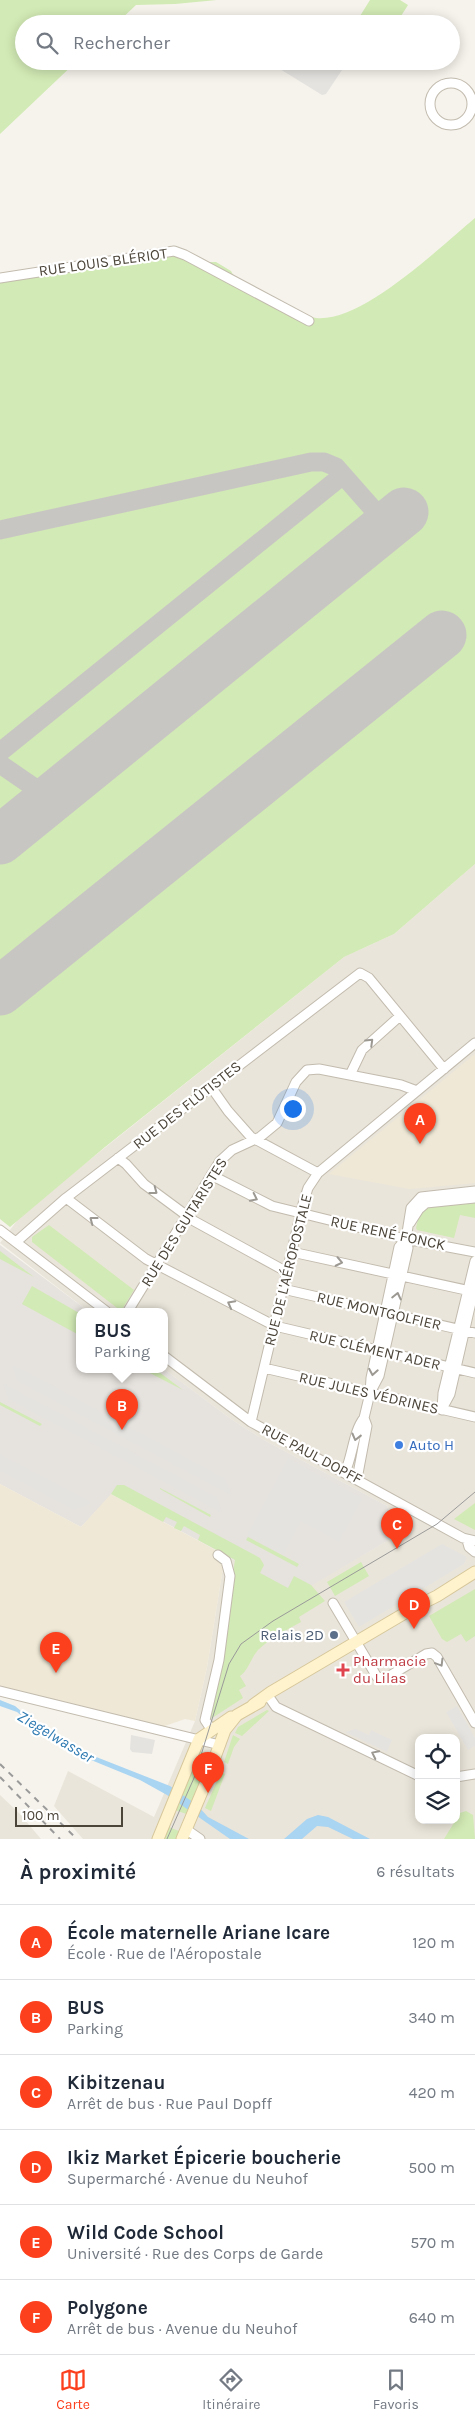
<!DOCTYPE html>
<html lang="fr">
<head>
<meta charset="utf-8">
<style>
  body { margin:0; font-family:Karla,sans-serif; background:#f2f2f3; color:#1f2937 }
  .controls { position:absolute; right:15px; bottom:15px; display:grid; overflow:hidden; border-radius:10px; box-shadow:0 2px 12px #0003 }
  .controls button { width:45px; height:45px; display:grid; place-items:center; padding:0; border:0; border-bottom:1px solid #e0e1e3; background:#fff; color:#1f2937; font:25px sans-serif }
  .scale { position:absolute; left:15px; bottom:12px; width:108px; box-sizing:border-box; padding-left:5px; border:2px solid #4b4439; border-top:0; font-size:14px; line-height:18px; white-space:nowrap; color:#4b4439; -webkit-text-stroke:4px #fff; paint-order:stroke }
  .you { position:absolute; left:292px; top:1108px; width:18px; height:18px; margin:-12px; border:4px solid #fff; border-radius:50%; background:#1a73e8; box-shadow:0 0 0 8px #1a73e833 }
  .badge { display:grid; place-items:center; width:32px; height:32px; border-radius:50%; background:#fc3f1d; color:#fff; font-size:16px; font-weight:700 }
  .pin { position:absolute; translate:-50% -41px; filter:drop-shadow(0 1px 2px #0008) }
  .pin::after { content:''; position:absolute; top:26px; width:18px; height:15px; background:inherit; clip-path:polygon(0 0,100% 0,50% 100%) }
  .popup { position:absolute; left:76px; top:1308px; width:92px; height:65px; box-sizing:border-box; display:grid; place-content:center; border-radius:10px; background:#fff; filter:drop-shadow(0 1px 4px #0005); font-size:16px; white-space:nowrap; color:#747a83 }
  .popup b { font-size:19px; color:#1f2937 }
  .popup::after { content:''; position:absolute; left:50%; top:100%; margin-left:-10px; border:10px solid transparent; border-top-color:#fff }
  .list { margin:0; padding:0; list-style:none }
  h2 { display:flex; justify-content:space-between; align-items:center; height:65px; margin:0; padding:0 20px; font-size:21px }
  h2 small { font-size:16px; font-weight:400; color:#747a83 }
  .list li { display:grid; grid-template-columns:32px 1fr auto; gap:15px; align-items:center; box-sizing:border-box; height:75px; padding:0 20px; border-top:1px solid #e0e1e3 }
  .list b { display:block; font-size:19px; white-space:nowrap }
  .list p { margin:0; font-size:16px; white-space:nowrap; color:#747a83 }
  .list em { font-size:16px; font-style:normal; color:#747a83 }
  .icon { flex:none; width:28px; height:28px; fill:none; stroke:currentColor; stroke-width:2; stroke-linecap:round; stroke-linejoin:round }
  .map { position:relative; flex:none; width:475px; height:1839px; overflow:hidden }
  .search { position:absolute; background:#fff; box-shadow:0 2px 12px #0003; left:15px; right:15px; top:15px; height:55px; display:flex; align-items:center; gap:12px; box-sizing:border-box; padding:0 18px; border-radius:28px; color:#747a83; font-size:19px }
  .sheet { height:515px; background:#fff }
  nav { display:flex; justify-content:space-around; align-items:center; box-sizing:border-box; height:70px; border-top:1px solid #e0e1e3; background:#fff; font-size:14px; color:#747a83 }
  nav a { display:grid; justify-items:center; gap:2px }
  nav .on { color:#fc3f1d }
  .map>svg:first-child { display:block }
  .residential { fill:#eae5da; fill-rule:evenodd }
  .industrial { fill:#e6e2dd }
  .education { fill:#efe8d6 }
  .green { fill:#d2eab5 }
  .parking { fill:#e5e3e0 }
  .water { fill:#a9d4f2 }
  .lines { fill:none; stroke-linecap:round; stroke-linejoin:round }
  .taxiway { stroke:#c8c6c3; stroke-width:19 }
  .runway { stroke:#c8c6c3; stroke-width:49 }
  .street-casing { stroke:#c2bbae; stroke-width:11 }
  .secondary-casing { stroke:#d6c79b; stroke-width:13 }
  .street { stroke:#fff; stroke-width:9 }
  .secondary { stroke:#fff3cd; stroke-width:11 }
  .tram { stroke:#9a9a9a; stroke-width:1 }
  .rail { stroke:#9a9a9a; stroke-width:2; stroke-dasharray:6 6; stroke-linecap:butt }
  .oneway { stroke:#9c9892 }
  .shop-dot { fill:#3f7fe0; stroke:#fff; stroke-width:2 }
  .service-dot { fill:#5c6f8a; stroke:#fff; stroke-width:2 }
  .health-dot { fill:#e0444e; stroke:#fff; stroke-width:2 }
  .labels { text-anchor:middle; stroke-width:4.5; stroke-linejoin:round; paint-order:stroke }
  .street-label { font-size:15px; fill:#4b4439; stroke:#fff }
  .shop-label { font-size:15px; fill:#366cbe; stroke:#fff; text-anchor:start }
  .service-label { font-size:15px; fill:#4e5e75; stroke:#fff; text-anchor:end }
  .health-label { font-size:15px; fill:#be3a42; stroke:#fff; text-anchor:start }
  .water-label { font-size:16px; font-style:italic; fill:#2e7ab2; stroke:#fff }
</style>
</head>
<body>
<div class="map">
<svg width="475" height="1839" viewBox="0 0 475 1839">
  <rect width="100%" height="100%" fill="#f6f3ec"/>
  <path class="residential" d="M475,864V1839H83L54,1806L68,1771L154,1817L195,1721L207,1667L225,1555L266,1577L275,1606L399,1534L387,1506L264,1440L231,1419L164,1369V1311H88L0,1243L23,1213L344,957L394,934ZM419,1738H456V1820H419Z
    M0,1795L19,1813L41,1839H0Z"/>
  <path class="industrial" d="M0,1245L88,1311H80V1369H164L231,1419L264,1440L387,1506L399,1534L275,1607L266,1577L112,1494L81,1527L0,1484Z"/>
  <path class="education" d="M475,1054V1183L410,1189L329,1174Z
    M0,1484L81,1527L111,1494L225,1555L207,1667L195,1721L185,1719L162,1727L0,1686Z"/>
  <path class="green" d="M0,0H217L175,4L136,5L116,24H24V61H77L0,134Z
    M370,0H400L408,5L396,24H355Z
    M475,218V864L394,934L344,957L105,1147L10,1227L0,1219V274L174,248L205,262H216L231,271L236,280C252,287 302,316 316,318C362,323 440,247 475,218Z
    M475,1203V1218L460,1215L454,1238L417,1230L416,1228L419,1215L429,1207Z
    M49,1225L134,1290L121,1311L32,1242V1237Z
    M0,1251L34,1277L0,1259Z
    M32,1286L79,1313V1335L22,1304Z
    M142,1369H155L183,1390Z
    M0,1402L42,1424L40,1426L0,1405Z
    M117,1485H124L260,1558L264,1565L260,1573L288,1588L294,1576L311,1585L325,1601L299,1617L301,1622C287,1630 270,1638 258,1650C251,1658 248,1671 240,1676L246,1686L239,1690L243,1698L209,1720L235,1560L198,1540L200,1535L184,1526L181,1531L174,1528L177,1522L166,1517L163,1522L111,1494Z
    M160,1488L211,1515L210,1517L160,1489Z
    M475,1503V1530L454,1519Z
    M248,1537L299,1564L297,1567L246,1540Z
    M361,1562L369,1576L335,1596L327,1582Z
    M475,1589V1636L466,1642L461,1634L447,1642L442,1639L429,1616Z
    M267,1710L269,1711L242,1736L235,1733L238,1727Z
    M233,1735L240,1739L234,1747L228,1764L224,1762Z
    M198,1751L213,1755L189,1815L175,1810Z
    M221,1772L225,1774L211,1811L205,1808Z
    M466,1811L473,1815L475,1839H444L460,1813Z
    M169,1827L181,1832L179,1839H161Z"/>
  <path class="parking" d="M275,17L300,18L316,24H251Z
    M267,61H348L326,94L322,95Z
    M12,1366L20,1368L226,1479L232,1496L17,1381Z
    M3,1383L217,1497L222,1513L8,1399Z
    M0,1454L90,1501L88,1505L74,1510L0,1471Z
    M288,1458L363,1498L339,1542L301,1521L283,1555L247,1535Z
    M442,1544L467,1557L464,1564L359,1627L344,1602Z
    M457,1706L475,1738V1746L468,1750L446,1712Z
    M356,1729L369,1735L371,1730L392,1740L387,1752L345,1732Z
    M131,1735L155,1740L152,1754L132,1752L130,1749Z"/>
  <path class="water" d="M0,1700L15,1706L45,1731L81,1751L170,1786L197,1805L208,1817L249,1839H230L167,1795L140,1780L74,1753L40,1731L17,1712L0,1706Z
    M318,1815L328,1817L370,1839H353L328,1827L317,1826L302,1839H284L307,1819Z"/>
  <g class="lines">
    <path class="taxiway" d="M0,530L311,462H324L336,467L388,526
      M0,752L343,475
      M0,764L51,799"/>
    <path class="runway" d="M0,840L404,512
      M0,991L442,635"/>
    <defs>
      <path id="street" d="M430 104a21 21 0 1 1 42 0a21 21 0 1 1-42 0Z
        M0,278L174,251L185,255L309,321
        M350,1075L362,1050L400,1016
        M211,1087L228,1111L251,1137L318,1173
        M118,1158L126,1164L144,1184L194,1221L287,1272
        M211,1175L272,1206L406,1239L475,1252
        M66,1198L146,1259L275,1326L475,1373
        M410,1223L419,1209L426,1203L475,1198
        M0,1230L106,1311
        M406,1239L411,1208L421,1197L475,1191
        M16,1242L66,1198L360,973L369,978L444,1069
        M292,1252L475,1292
        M283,1289L475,1333
        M128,1311L220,1161L232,1150L260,1137L277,1123L296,1082L307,1070L319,1069L401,1085L417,1091
        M164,1356L251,1422L463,1538L475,1541
        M264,1368L475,1417
        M444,1405L450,1394L475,1285
        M442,1410L443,1393L475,1261
        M364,1418L370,1393L371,1378L399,1247L406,1239L408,1248L379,1376L370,1393
        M251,1422L303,1204L308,1188L318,1173L475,1043
        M345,1472C353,1455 353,1432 364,1418L367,1426L357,1479
        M467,1540L469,1547L475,1552
        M333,1603L377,1677L386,1678L426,1654L432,1653L437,1657L475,1723
        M0,1691L220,1745
        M269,1697L276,1707L419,1776
        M211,1729L205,1720L219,1660L230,1576L226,1561L218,1555
        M456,1777L475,1774
        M187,1830L200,1839"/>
      <path id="secondary" d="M253,1705L271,1692L417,1606L437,1596L475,1572
        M158,1839L199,1739L231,1717
        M182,1839L204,1787L225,1730L237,1715L260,1702"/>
    </defs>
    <use href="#street" class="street-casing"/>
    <use href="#secondary" class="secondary-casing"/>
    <use href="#street" class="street"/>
    <use href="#secondary" class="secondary"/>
    <path class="tram" d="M167,1839L194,1778L229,1664L241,1644L273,1621L437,1524L475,1492"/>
    <path class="rail" d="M0,1764L77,1839
      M0,1777L60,1839"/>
  </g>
  <defs><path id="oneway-chevron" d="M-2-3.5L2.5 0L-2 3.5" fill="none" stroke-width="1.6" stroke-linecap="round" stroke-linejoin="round" transform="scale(1.25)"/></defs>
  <g class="oneway">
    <use href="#oneway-chevron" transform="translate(370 1042) rotate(-44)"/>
    <use href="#oneway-chevron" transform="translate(154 1191) rotate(37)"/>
    <use href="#oneway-chevron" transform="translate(254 1198) rotate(26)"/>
    <use href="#oneway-chevron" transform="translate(93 1220) rotate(-143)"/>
    <use href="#oneway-chevron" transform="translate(339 1262) rotate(12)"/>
    <use href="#oneway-chevron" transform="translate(397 1296) rotate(-77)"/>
    <use href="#oneway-chevron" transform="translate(231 1304) rotate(-152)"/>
    <use href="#oneway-chevron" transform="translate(373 1372) rotate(100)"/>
    <use href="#oneway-chevron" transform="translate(356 1437) rotate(104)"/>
    <use href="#oneway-chevron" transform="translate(440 1663) rotate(59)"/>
    <use href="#oneway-chevron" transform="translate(375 1754) rotate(-154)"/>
  </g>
  <circle class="shop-dot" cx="399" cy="1445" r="5"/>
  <circle class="service-dot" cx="334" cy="1635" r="5"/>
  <path class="health-dot" d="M340.5 1662.5h5v5h5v5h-5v5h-5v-5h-5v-5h5z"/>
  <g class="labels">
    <g class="street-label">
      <text transform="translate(103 262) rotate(-8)" y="5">RUE LOUIS BLÉRIOT</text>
      <text transform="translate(187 1105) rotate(-38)" y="5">RUE DES FLÛTISTES</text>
      <text transform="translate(184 1222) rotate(-58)" y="5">RUE DES GUITARISTES</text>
      <text transform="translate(388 1233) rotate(12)" y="5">RUE RENÉ FONCK</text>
      <text transform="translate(288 1270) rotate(-76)" y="5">RUE DE L'AÉROPOSTALE</text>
      <text transform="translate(379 1311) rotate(13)" y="5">RUE MONTGOLFIER</text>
      <text transform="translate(375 1350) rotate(13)" y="5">RUE CLÉMENT ADER</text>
      <text transform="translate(369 1393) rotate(13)" y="5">RUE JULES VÉDRINES</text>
      <text transform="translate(312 1454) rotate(28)" y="5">RUE PAUL DOPFF</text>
    </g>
    <g class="shop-label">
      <text x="409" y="1450">Auto H</text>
    </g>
    <g class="service-label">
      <text x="324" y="1640">Relais 2D</text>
    </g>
    <g class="health-label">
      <text x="353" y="1666">Pharmacie<tspan x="353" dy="17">du Lilas</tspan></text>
    </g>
    <g class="water-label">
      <text transform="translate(56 1736) rotate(31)" y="6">Ziegelwasser</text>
    </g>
  </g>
</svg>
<div class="controls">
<button><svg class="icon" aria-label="locate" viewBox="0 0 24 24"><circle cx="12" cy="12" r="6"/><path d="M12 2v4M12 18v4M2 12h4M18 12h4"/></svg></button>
<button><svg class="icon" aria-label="layers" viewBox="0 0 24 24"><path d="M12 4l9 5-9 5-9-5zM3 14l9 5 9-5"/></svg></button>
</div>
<div class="scale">100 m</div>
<div class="you"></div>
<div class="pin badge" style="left:420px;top:1144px">A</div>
<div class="pin badge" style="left:122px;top:1430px">B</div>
<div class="popup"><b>BUS</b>Parking</div>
<div class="pin badge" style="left:397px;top:1549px">C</div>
<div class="pin badge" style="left:414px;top:1629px">D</div>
<div class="pin badge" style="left:56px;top:1673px">E</div>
<div class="pin badge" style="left:208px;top:1793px">F</div>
<div class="search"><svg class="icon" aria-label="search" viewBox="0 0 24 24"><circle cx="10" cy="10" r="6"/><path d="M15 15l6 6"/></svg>Rechercher</div>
</div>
<section class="sheet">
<h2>À proximité<small>6 résultats</small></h2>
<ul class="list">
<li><span class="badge">A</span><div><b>École maternelle Ariane Icare</b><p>École · Rue de l'Aéropostale</p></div><em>120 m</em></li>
<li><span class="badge">B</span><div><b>BUS</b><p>Parking</p></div><em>340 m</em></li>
<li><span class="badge">C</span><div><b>Kibitzenau</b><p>Arrêt de bus · Rue Paul Dopff</p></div><em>420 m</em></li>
<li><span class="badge">D</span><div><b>Ikiz Market Épicerie boucherie</b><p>Supermarché · Avenue du Neuhof</p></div><em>500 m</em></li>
<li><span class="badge">E</span><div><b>Wild Code School</b><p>Université · Rue des Corps de Garde</p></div><em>570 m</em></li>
<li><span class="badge">F</span><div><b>Polygone</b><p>Arrêt de bus · Avenue du Neuhof</p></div><em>640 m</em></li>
</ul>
</section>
<nav>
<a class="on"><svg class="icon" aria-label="map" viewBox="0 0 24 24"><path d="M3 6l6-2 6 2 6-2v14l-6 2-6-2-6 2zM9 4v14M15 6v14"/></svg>Carte</a>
<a><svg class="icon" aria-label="directions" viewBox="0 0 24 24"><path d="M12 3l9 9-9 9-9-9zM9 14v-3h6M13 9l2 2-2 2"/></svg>Itinéraire</a>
<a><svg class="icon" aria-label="saved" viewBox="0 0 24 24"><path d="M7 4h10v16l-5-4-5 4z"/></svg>Favoris</a>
</nav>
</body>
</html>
